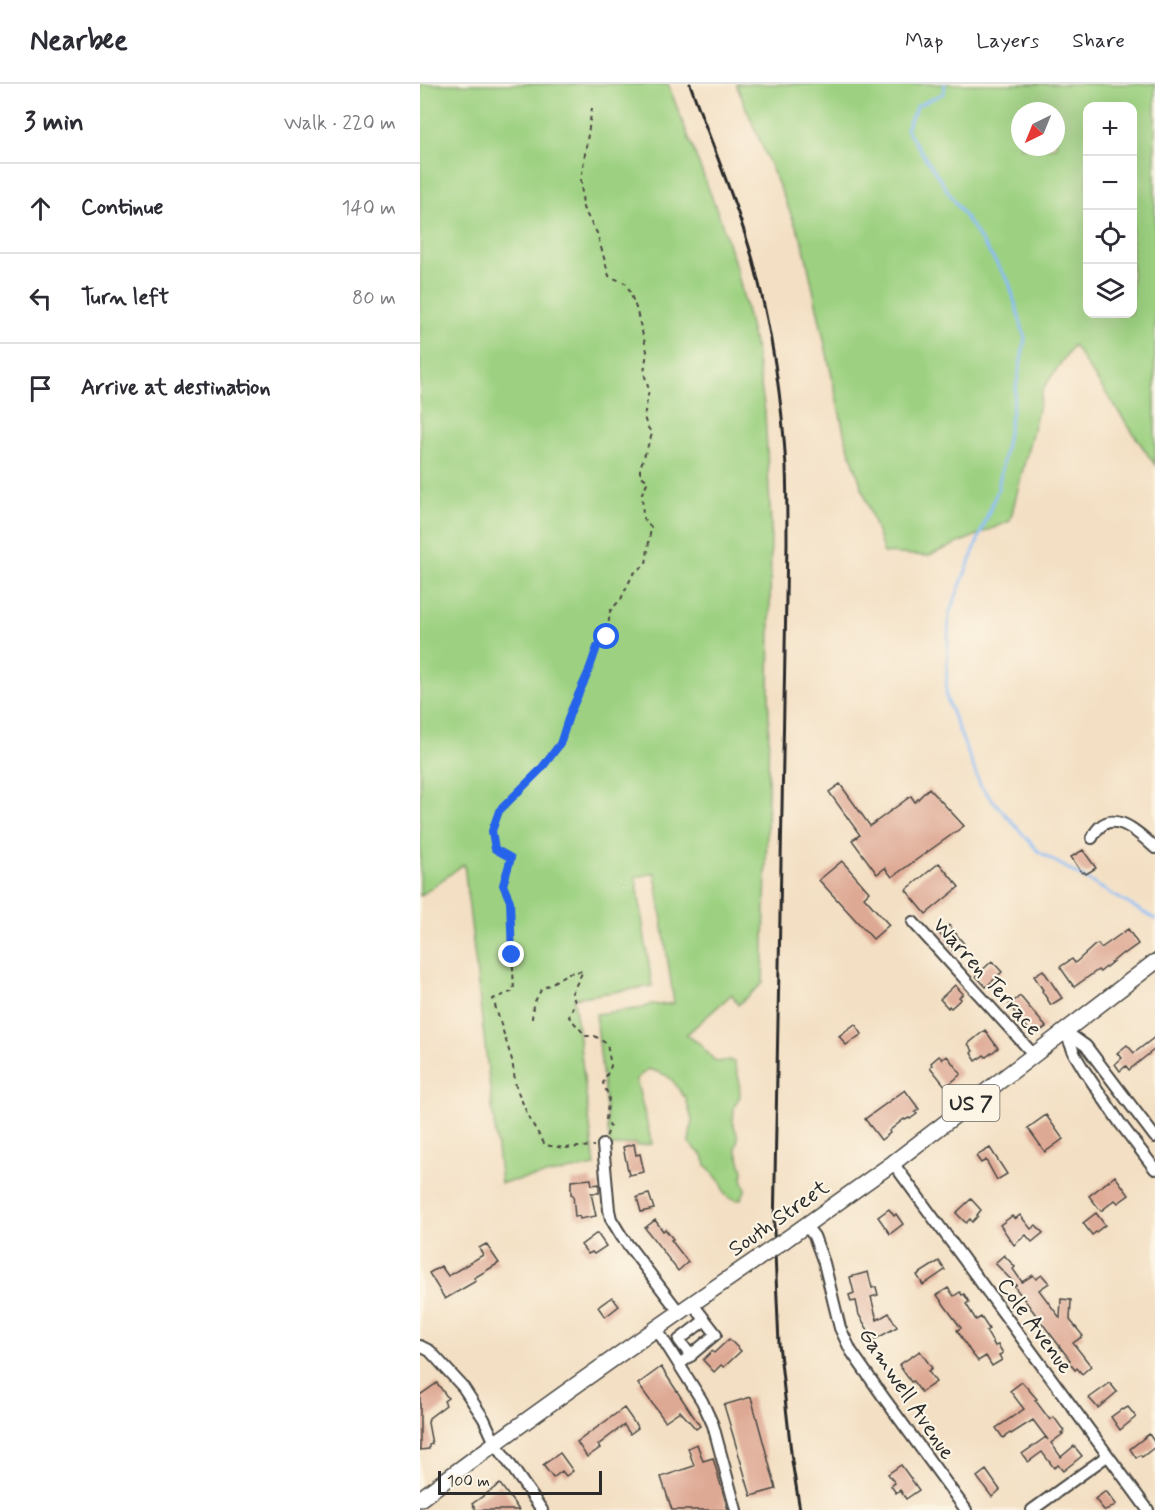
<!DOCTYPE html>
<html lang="en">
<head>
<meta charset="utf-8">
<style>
  body { margin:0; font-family:Mynerve,sans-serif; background:#f7f7f7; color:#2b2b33 }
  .controls { position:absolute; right:18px; top:18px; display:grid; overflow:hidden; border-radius:12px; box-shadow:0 6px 24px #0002 }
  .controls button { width:54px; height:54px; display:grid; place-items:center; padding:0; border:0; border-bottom:2px solid #e1e1e2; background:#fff; color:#2b2b33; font:30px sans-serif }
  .compass { position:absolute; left:591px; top:18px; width:54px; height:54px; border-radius:50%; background:#fff; box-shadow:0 6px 24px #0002; rotate:223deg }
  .scale { position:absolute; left:18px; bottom:15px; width:164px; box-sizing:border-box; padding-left:6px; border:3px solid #2b2b2b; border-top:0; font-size:16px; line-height:21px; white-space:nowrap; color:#2b2b2b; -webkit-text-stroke:4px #fcf5e5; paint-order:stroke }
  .stop { position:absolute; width:18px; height:18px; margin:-14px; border:4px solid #2563eb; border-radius:50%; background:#fff }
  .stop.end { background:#2563eb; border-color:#fff; box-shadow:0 2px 6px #0008 }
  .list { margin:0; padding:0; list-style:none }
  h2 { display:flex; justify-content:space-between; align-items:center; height:78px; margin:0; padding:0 24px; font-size:26px }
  h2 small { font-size:20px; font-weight:400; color:#7c7c81 }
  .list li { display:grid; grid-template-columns:39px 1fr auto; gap:18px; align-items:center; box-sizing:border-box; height:90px; padding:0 24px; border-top:2px solid #e1e1e2 }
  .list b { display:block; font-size:22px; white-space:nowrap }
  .list em { font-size:20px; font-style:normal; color:#7c7c81 }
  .icon { flex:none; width:33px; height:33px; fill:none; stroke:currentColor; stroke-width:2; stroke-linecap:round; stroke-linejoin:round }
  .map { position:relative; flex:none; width:735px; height:1426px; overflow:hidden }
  header { display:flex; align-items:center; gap:36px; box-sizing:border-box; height:84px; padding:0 30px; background:#fff; border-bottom:2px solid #e1e1e2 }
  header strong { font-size:28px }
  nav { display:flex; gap:33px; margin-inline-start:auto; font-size:21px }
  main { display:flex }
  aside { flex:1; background:#fff }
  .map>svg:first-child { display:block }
  .green { fill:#9dd181; stroke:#647e56; stroke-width:1.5; fill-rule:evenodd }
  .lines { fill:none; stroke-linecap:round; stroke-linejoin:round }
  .stream { stroke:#88bbf5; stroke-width:3 }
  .building { fill:#dea994 }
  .minor-casing { stroke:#494642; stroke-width:14 }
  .highway-casing { stroke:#494642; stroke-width:18 }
  .path { stroke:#494642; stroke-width:2; stroke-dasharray:4.5 4.5; stroke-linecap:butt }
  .minor { stroke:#fff; stroke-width:10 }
  .highway { stroke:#fff; stroke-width:15 }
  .rail { stroke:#2b2b2b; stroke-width:3 }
  .highway-bridge-casing { stroke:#494642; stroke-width:18; stroke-linecap:butt }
  .highway-bridge { stroke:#fff; stroke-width:15 }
  .route { stroke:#2563eb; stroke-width:8 }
  .labels { text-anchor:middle; stroke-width:4.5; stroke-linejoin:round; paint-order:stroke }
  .shield { fill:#fcf5e5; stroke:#6a6863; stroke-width:1.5 }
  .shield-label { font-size:21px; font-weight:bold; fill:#2b2b2b }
  .street-label { font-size:22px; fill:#2b2b2b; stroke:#fcf5e5 }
</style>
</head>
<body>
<header>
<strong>Nearbee</strong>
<nav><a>Map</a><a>Layers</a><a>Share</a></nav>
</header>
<main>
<aside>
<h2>3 min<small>Walk · 220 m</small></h2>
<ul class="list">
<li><svg class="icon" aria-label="ahead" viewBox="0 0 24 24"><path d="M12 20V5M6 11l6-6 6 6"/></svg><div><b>Continue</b></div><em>140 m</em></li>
<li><svg class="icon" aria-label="left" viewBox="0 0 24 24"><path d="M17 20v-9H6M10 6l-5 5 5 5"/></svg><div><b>Turn left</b></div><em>80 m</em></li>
<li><svg class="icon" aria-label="arrive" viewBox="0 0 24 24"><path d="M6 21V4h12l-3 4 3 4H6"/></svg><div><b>Arrive at destination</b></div></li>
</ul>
</aside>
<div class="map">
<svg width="735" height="1426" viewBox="0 0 735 1426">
  <rect width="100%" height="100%" fill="#fcf5e5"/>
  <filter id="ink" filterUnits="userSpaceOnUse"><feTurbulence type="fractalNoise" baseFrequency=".0167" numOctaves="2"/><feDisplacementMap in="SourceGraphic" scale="12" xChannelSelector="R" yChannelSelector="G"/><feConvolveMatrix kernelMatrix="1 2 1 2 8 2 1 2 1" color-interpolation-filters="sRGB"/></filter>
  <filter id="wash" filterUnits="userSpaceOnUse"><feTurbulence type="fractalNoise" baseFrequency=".008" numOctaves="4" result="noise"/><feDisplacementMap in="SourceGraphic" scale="24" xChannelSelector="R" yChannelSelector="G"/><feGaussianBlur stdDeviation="1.35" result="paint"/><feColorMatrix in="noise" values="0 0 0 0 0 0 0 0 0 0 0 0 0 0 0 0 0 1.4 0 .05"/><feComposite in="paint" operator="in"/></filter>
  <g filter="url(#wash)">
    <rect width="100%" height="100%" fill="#f3dfc3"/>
    <path class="green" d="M0,0H248L301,137L317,186L335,263L345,328L351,443L348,704L343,899L318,921L312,910L266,951L279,959L293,975L298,978L309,976L314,978L319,995L320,1012L314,1023L313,1039L318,1053L316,1065L323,1086L322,1095L326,1105L321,1115L317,1116L308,1113L304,1109L302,1100L286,1081L283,1072L269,1059L272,1036L265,1012H263C252,993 248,990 228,985L216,995L232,1060L216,1062L215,1059L190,1063L176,930L223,924L231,920L240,921L254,919L235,789L216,793L232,902L154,914L175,1082L81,1099L44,780L0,812Z
      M316,0H735V381L653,261L623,305L590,437L508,472L464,469L425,353L383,159ZM712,22V230H668V22ZM600,27H636V63H600Z"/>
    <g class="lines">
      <path class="stream" d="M525,0L524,9L497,22L486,45L589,198L605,254L578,405L529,530L526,613L561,703L619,768L735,835"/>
    </g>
    <g id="blocks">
      <path class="building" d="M420,700L450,742L491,712L495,718L509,704L544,742L472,793L465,784L457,790L432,756L440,751L409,708Z
        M663,766L676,784L666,790L664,788L662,789L651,773Z
        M422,777L449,808L444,813L469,841L453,855L399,796Z
        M519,779L539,803L506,830L486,806Z
        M529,841L544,860L534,868L519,849Z
        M708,845L718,860L704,870L703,869L680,888L678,886L654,903L640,883L652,875L655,879L675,861L678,860L681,864Z
        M572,877L582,888L566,903L556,892Z
        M623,886L642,914L631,921L622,907L623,906L614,892Z
        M535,901L543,910L539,913L541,915L531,924L529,922L528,924L520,915Z
        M600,912L626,943L614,952L589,921Z
        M435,940L442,950L426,961L419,952Z
        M565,946L578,964L566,973L564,971L556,977L551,969L553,967L548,960Z
        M735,953V965L709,986L706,982L700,987L695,980L702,974L697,969L707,961L714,969Z
        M519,972L522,975L527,972L541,990L526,1003L510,983L512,981L511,979Z
        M485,1006L499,1025L495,1028L497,1030L490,1035L489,1034L485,1036L484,1035L469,1047L470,1049L461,1056L445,1035Z
        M626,1031L643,1055L625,1068L608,1044Z
        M214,1060L216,1071L220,1070L224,1088L209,1091L203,1063Z
        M570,1064L587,1090L577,1096L566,1076L561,1079L556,1072Z
        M695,1092L709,1111L698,1119L695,1116L681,1127L669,1112Z
        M171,1095L172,1101L179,1100V1109H171L176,1132L160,1135L159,1132L155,1133L153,1111H151V1097Z
        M229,1110L234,1125L221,1128L217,1113Z
        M551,1115L561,1126L557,1131L558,1132L552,1138L550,1135L546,1139L536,1129Z
        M469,1125L474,1132L476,1130L483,1140L470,1150L458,1133Z
        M676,1129L685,1141L672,1151L663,1139Z
        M600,1131L611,1145L616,1141L623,1149L612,1158L606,1151L594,1161L580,1141L592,1132L595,1135Z
        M235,1136L243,1147L245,1145L253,1155L251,1156L268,1178L258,1187L225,1144Z
        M177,1149L186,1162L174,1170L172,1168L168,1170L161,1161Z
        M66,1160L79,1179L54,1194L56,1197L25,1215L9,1189L21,1182L28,1192L63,1171L59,1164Z
        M584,1171L595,1183L593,1185L602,1198L613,1191L616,1195L622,1191L629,1199L619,1206L640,1234L641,1215L651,1216L650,1236L663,1252L653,1259L671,1282L662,1290L657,1284L655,1286L648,1277L650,1276L594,1202L596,1201L575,1179Z
        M519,1177L525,1186L503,1201L497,1191Z
        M448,1188L452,1204L456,1203L458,1211L451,1213L457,1236L469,1229L477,1243L454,1256L439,1231L436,1217L431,1218L429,1211L434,1209L430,1193Z
        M528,1204L534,1212L540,1208L542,1211L544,1210L549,1218L546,1220L556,1236L561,1233L569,1245L566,1247L575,1262L578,1261L583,1269L579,1271L582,1276L572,1282L566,1272L558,1277L550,1267L537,1246L541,1244L517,1211Z
        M192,1213L199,1222L185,1233L178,1223Z
        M309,1255L321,1267L304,1283L301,1281L294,1288L283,1276L292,1267L294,1269Z
        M500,1267L512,1284L508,1287L516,1298L501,1308L493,1297L491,1298L479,1281Z
        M241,1283L280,1342L276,1345L260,1327L245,1337L218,1300Z
        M602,1298L617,1315L615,1316L630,1336L634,1333L644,1347L641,1349L643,1350L631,1359L641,1373L654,1362L662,1372L643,1387L638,1381L634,1384L622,1368L608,1378L602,1370L626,1353L628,1356L613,1336L591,1350L590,1349L583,1354L576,1344L604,1325L590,1307Z
        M17,1299L28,1314L24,1317L26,1321L9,1334L8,1339L12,1360L9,1361V1365L0,1366V1311Z
        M690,1299L697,1308L678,1324L669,1314Z
        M331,1313L356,1405L331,1412L304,1321Z
        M708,1323L716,1333L700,1346L691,1333L702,1325L703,1326Z
        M204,1324L218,1344L210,1350L204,1341L178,1361L180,1364L167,1373L157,1358Z
        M729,1350L735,1359V1363L722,1373L720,1371L716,1374L710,1365Z
        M277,1360L283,1377L293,1374L308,1426H252L241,1393L274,1382L268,1364Z
        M140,1369L153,1387L146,1392L142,1387L133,1394L123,1381Z
        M481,1381L499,1406L486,1415L480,1406L476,1409L471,1402L475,1399L468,1390Z
        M566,1386L580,1406L572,1413L557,1393Z
        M80,1400L99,1426H56L52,1420Z
        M686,1407L696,1420L688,1426H684L675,1415Z"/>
    </g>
  </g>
  <g filter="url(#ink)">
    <use href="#blocks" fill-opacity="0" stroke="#494642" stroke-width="1.5"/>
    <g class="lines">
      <defs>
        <path id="minor" d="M672,754C689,720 717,747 735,764
          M493,838L614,971
          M645,947L655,971L664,986L700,1039L735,1085
          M645,947L666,962L735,1053
          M183,1061L189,1126L191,1135L202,1153L259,1228
          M473,1079L728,1426
          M386,1142L394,1152L404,1179L420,1244L431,1267L464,1314L546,1426
          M236,1244L282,1317L293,1341L316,1426
          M0,1262L10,1267L43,1303L64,1335L75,1359L122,1426
          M271,1272L259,1256L285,1236
          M259,1281L296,1250L272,1219
          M612,1426L687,1372"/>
        <path id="highway" d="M365,1156L473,1079L735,878
          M0,1415C110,1332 223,1253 337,1175"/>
      </defs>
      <use href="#minor" class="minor-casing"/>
      <use href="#highway" class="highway-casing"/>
      <path class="path" d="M172,24L161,96L163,124L177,149L189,192L207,200L216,224L227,267L224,289L229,306L224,333L227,342L232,350L220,384V391L228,397L222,409L223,434L231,443L226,480L213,490L201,515L190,527L187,553L177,563L168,589L150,629L140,660L121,685L79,727L72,747L76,765L91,774L83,801L90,817L94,907L73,915L92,976L96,1003L109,1034L125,1061L144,1064L174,1062
        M112,935L113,921L121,906L148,889L163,887L152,909L155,918L149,933L166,952H175L187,960L191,982L183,999L189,1013L186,1035L190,1043L186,1053"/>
      <use href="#minor" class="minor"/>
      <use href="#highway" class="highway"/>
      <path class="rail" d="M270,0C291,59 316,116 333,176C351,243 362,313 366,383C367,409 367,435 367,460L354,1147L359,1260L372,1377L380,1426"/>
      <defs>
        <path id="highway-bridge" d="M337,1175L365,1156"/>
      </defs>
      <use href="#highway-bridge" class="highway-bridge-casing"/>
      <use href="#highway-bridge" class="highway-bridge"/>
    </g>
  </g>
  <g class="lines" filter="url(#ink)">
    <path class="route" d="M92,871L90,817L83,801L91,774L75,765L72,747L79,727L121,685L140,660L150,629L168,589L177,563L187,553"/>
  </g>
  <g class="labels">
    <rect class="shield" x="522.5" y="1001" width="57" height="36" rx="4.5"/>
    <g class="shield-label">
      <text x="551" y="1026">US 7</text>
    </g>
    <g class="street-label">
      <text transform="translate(568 892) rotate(48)" y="8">Warren Terrace</text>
      <text transform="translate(358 1133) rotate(-35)" y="8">South Street</text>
      <text transform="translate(616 1241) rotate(54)" y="8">Cole Avenue</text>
      <text transform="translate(488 1309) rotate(56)" y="8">Gamwell Avenue</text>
    </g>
  </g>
</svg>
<div class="controls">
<button>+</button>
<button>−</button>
<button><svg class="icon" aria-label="locate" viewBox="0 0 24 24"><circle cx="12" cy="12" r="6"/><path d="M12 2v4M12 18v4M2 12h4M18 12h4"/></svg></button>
<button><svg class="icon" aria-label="layers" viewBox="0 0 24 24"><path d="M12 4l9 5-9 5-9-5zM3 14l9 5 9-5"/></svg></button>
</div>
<svg class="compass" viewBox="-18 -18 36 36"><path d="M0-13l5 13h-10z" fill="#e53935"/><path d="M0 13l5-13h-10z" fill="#7c7c81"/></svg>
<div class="scale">100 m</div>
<div class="stop" style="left:187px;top:553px"></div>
<div class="stop end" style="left:92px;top:871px"></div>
</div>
</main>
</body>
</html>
